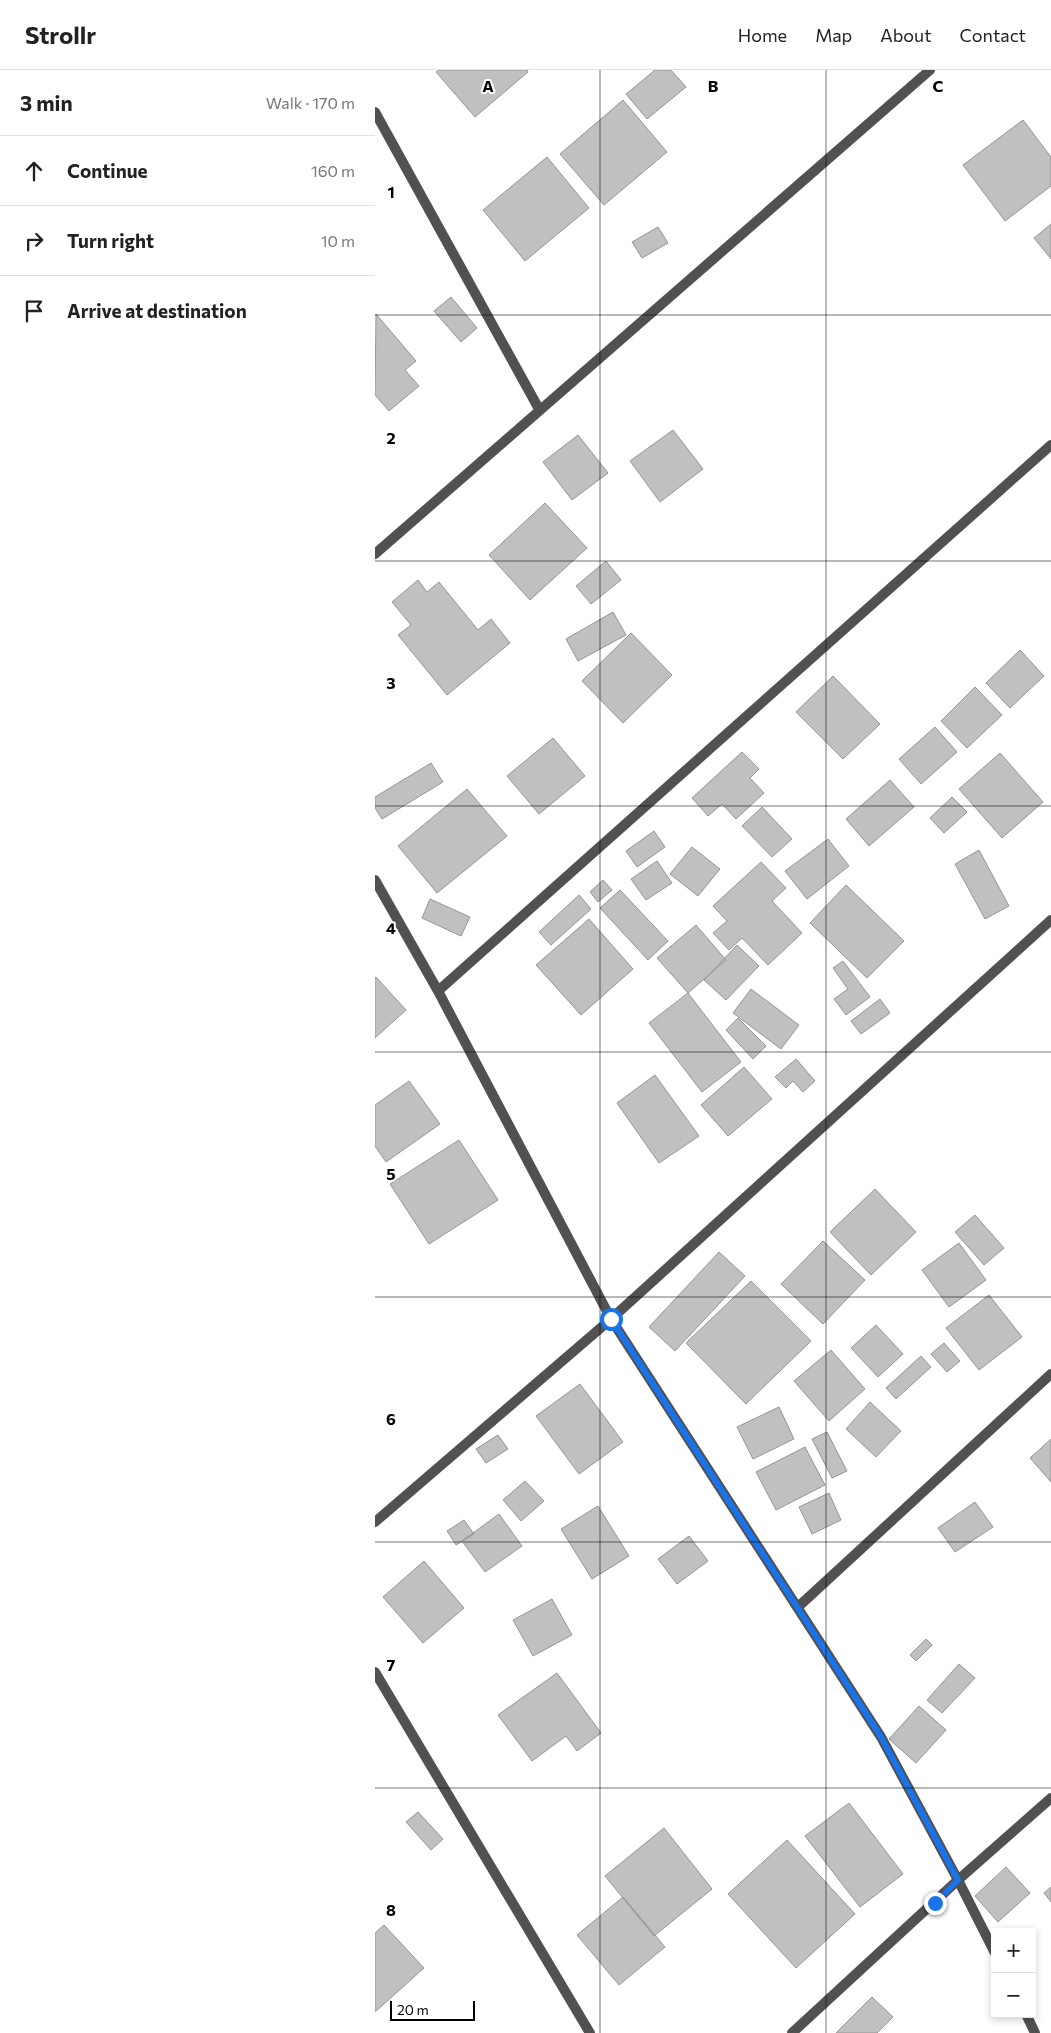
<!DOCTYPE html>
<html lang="en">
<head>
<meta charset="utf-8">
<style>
  body { margin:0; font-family:Commissioner,sans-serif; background:#f6f6f6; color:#222 }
  .controls { position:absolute; right:15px; bottom:15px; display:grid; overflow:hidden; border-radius:0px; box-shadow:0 2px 8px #0003 }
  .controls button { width:45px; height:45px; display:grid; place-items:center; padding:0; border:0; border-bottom:1px solid #e0e0e0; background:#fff; color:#222; font:25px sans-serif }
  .scale { position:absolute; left:15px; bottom:12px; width:85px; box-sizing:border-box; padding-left:5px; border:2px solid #000; border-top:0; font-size:14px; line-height:18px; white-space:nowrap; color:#000; -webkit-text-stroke:4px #fff; paint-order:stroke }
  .stop { position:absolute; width:15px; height:15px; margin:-11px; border:4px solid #1a73e8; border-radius:50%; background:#fff }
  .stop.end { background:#1a73e8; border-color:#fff; box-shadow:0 1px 5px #0008 }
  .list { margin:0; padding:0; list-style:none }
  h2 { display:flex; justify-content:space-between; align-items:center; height:65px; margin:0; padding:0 20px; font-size:21px }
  h2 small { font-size:16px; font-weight:400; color:#767676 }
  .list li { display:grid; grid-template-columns:32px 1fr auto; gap:15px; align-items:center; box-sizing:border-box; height:70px; padding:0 20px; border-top:1px solid #e0e0e0 }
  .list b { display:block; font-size:19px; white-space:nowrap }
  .list em { font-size:16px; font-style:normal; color:#767676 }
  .icon { flex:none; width:28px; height:28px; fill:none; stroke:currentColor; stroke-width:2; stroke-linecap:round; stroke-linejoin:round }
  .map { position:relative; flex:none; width:676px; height:1963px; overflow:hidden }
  header { display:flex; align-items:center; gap:30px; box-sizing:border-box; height:70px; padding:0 25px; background:#fff; border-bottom:1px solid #e0e0e0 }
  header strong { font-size:24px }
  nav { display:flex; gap:28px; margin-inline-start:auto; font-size:18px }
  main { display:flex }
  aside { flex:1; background:#fff }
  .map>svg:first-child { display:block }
  .building { fill:#c0c0c0; stroke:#959595 }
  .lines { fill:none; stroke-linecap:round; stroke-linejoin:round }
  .street { stroke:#515151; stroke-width:10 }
  .route { stroke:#1a73e8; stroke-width:6 }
  .grid { fill:none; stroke:#000; stroke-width:1; stroke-opacity:0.55 }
  .grid-label { font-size:16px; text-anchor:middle; font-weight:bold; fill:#000; stroke:#fff; stroke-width:4; stroke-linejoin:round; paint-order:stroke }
</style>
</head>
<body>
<header>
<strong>Strollr</strong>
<nav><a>Home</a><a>Map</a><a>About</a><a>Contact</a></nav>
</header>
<main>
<aside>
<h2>3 min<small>Walk · 170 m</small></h2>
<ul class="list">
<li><svg class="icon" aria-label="ahead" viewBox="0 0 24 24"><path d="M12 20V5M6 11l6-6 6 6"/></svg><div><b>Continue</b></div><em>160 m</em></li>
<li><svg class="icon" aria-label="right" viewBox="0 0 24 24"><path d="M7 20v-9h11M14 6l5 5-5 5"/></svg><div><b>Turn right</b></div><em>10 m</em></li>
<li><svg class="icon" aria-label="arrive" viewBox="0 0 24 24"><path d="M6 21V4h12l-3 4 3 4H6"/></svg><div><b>Arrive at destination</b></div></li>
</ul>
</aside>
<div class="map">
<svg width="676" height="1963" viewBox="0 0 676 1963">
  <rect width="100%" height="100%" fill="#fff"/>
  <path class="building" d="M64,0H152L153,2L100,47L61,2Z
    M280,0H296L311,17L272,49L251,24Z
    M248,30L292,82L229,135L185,84Z
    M648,50L676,87V116L630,151L588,95Z
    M172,87L214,138L150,191L108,140Z
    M676,154V189L659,168Z
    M283,157L293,173L267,188L257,172Z
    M76,227L102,258L86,272L59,241Z
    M1,244L41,291L30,300L44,316L14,341L0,325Z
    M298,360L328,399L285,432L255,391Z
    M203,365L233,403L197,430L168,392Z
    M170,433L212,478L155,530L114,485Z
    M231,491L246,510L216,534L201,516Z
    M43,510L52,522L64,512L103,560L116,549L135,573L72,625L23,565L36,555L17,532Z
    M238,542L251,565L203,591L191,569Z
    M256,563L297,605L248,653L207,611Z
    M645,580L669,606L635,638L611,613Z
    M458,606L505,654L468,689L421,642Z
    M600,617L627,645L592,678L566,651Z
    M560,657L582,682L546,714L524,689Z
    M178,668L210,706L164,744L132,706Z
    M367,682L384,699L375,708L389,723L361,749L347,734L333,746L317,728Z
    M625,683L668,732L627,768L584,719Z
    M56,693L68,712L7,749L0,738V727Z
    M515,710L539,737L494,776L471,749Z
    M92,719L132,766L62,823L23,776Z
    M577,727L592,742L569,763L555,748Z
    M387,737L417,769L397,787L367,756Z
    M279,761L290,777L262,797L251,781Z
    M453,769L474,796L432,829L410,801Z
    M317,777L345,799L323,826L295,804Z
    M604,780L634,836L610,849L580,794Z
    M282,791L297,813L271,830L256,809Z
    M386,792L411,818L397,831L427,863L393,895L367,868L354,880L338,863L352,851L338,836Z
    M228,810L237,820L223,832L215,822Z
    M471,815L529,871L492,908L435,853Z
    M245,820L293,871L273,890L225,838Z
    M204,825L216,839L176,875L164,862Z
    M55,829L95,847L86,866L47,848Z
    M214,849L258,899L206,945L161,895Z
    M321,855L351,890L313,923L282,888Z
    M362,875L384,896L351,930L329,910Z
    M468,891L495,927L471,945L459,929L473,919L458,898Z
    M1,907L31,940L0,968V908Z
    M376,919L424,955L406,979L358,943Z
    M313,923L366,992L327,1022L274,953Z
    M505,929L515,943L486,964L476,951Z
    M363,948L391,976L378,989L351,960Z
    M421,989L440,1011L428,1022L418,1011L411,1018L400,1007Z
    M369,997L397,1029L353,1066L326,1035Z
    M280,1005L324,1066L284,1093L242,1033Z
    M34,1011L65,1054L11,1092L0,1076V1035Z
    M84,1070L123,1130L54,1174L15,1114Z
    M500,1119L541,1162L496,1205L455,1162Z
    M600,1145L629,1178L609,1195L580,1162Z
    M448,1171L490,1210L448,1254L406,1214Z
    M584,1173L611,1210L574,1237L547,1200Z
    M344,1182L370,1206L300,1281L274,1257Z
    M376,1211L436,1271L371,1334L311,1273Z
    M614,1225L647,1267L604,1300L571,1258Z
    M501,1255L528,1284L503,1307L476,1278Z
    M569,1273L585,1291L572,1302L556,1284Z
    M456,1280L490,1319L454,1351L419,1311Z
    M546,1286L556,1297L521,1329L511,1318Z
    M205,1314L248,1372L204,1404L161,1346Z
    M495,1332L526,1361L501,1387L471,1359Z
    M404,1337L419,1369L378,1389L362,1357Z
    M452,1362L472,1401L457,1408L437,1369Z
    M123,1365L133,1379L111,1393L101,1379Z
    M676,1369V1412L655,1388Z
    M430,1377L450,1415L401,1440L381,1402Z
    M150,1411L169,1431L146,1451L128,1430Z
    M454,1423L466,1450L437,1464L424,1437Z
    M600,1432L618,1457L580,1482L563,1458Z
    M223,1436L254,1486L217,1509L186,1459Z
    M124,1444L147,1476L110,1502L87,1471Z
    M89,1450L99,1464L81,1475L72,1461Z
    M314,1466L333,1491L302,1514L283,1489Z
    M49,1491L89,1538L48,1573L8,1527Z
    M177,1529L197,1565L158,1586L138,1550Z
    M551,1569L557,1575L541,1591L535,1585Z
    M584,1594L600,1608L567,1643L552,1630Z
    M182,1603L226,1663L202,1681L191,1666L157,1691L123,1645Z
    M544,1636L571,1660L541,1693L514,1669Z
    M474,1733L528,1804L485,1837L430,1766Z
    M43,1742L68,1769L56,1780L31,1752Z
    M289,1758L337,1819L279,1866L230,1806Z
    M412,1770L480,1844L421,1898L353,1824Z
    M631,1797L655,1823L623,1852L600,1826Z
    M676,1817V1832L669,1823Z
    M248,1827L290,1877L244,1915L202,1865Z
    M9,1855L49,1898L0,1942V1863Z
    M497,1927L518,1947L502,1963H461Z"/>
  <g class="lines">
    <path class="street" d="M0,42L164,339
      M0,484L555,0
      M0,810L63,921L236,1249L506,1667L583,1810L676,1728
      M63,921L676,375
      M0,1452L236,1249L676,850
      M423,1537L676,1304
      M0,1602L215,1963
      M651,1944L660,1963
      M417,1963L583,1810L620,1883"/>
  </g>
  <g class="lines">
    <path class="route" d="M236,1249L506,1667L583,1810L560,1833"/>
  </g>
  <path class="grid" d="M225,0V1963M451,0V1963M0,245H676M0,491H676M0,736H676M0,982H676M0,1227H676M0,1472H676M0,1718H676"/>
  <g class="grid-label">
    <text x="113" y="22">A</text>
    <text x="338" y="22">B</text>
    <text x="563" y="22">C</text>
    <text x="16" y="128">1</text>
    <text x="16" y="374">2</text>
    <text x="16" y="619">3</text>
    <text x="16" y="864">4</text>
    <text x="16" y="1110">5</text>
    <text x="16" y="1355">6</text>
    <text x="16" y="1601">7</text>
    <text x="16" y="1846">8</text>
  </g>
</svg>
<div class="controls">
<button>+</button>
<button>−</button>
</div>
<div class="scale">20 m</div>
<div class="stop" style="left:236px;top:1249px"></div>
<div class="stop end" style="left:560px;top:1833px"></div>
</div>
</main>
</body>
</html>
